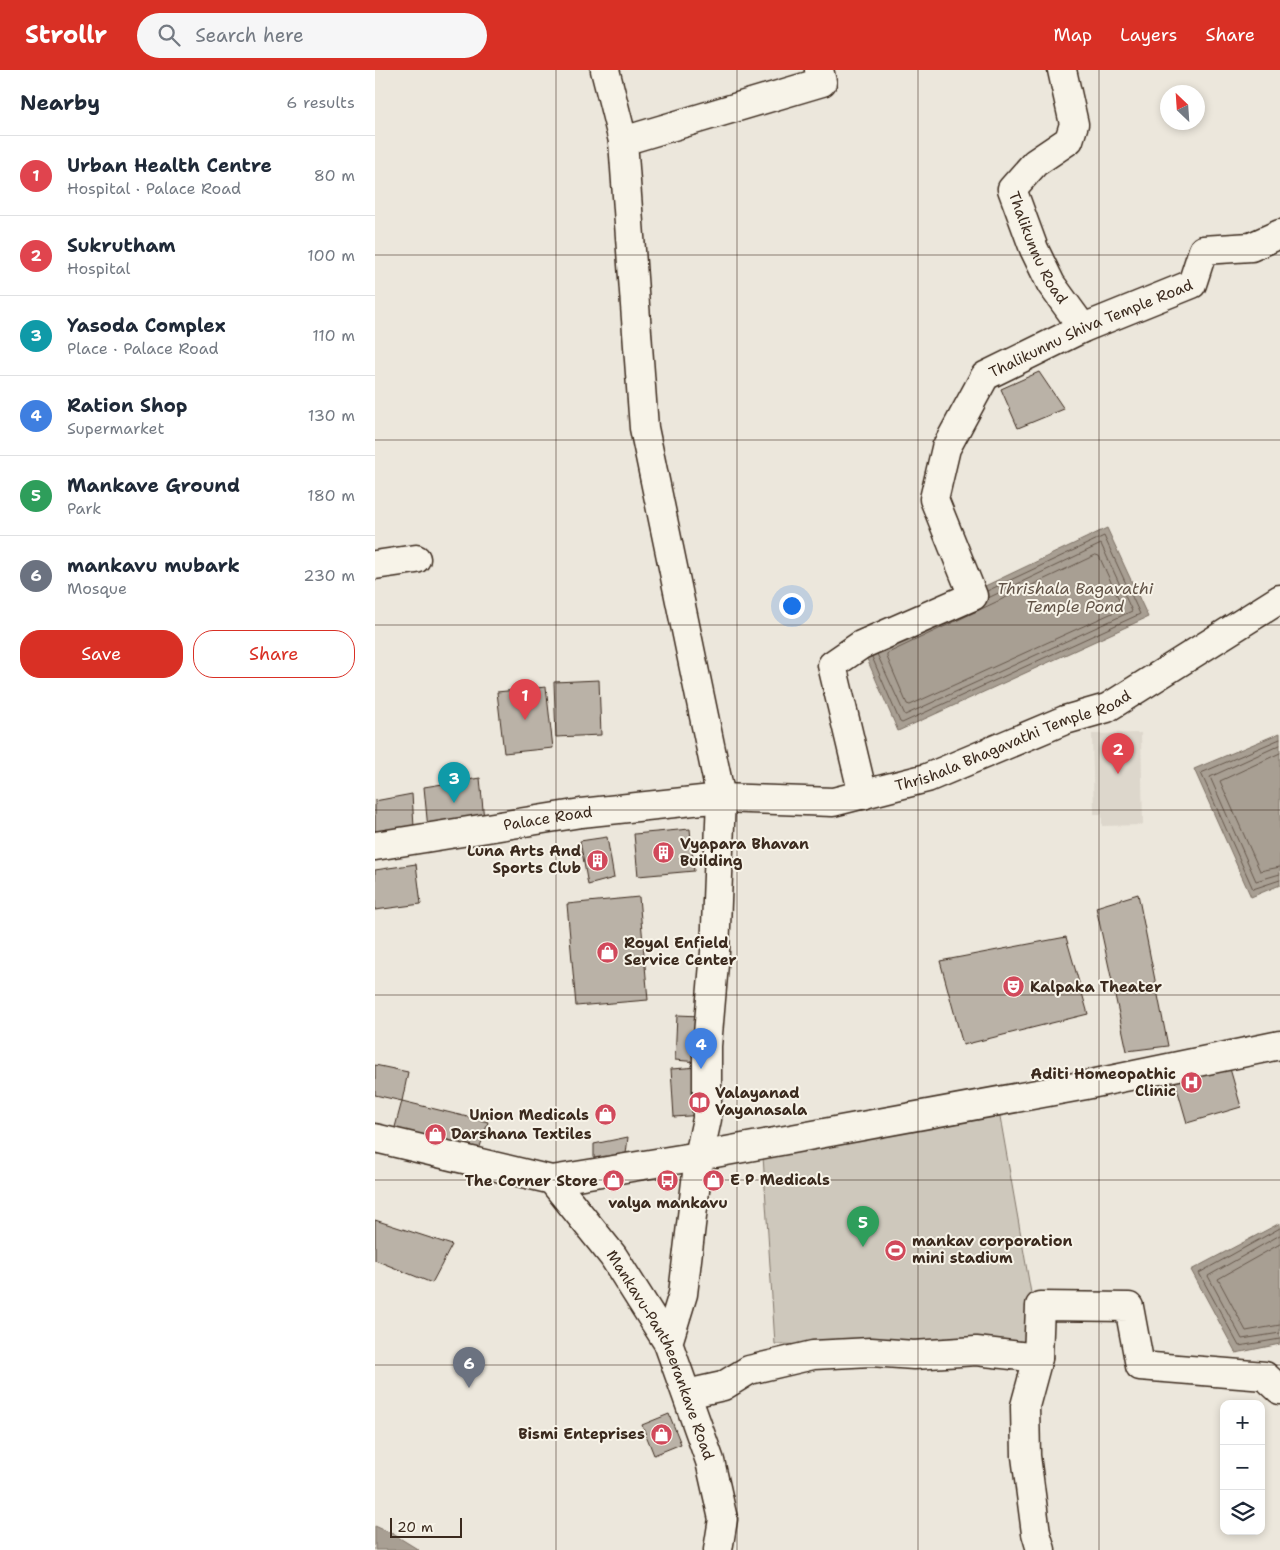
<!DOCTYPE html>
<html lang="en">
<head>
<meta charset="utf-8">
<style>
  body { margin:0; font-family:"Shantell Sans",sans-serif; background:#f6f6f7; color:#1f2937 }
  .controls { position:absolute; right:15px; bottom:15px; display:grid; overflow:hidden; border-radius:10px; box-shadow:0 2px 8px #0003 }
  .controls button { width:45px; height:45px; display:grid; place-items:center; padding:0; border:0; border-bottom:1px solid #e0e1e3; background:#fff; color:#1f2937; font:25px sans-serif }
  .compass { position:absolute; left:785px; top:15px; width:45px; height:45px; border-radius:50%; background:#fff; box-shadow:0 2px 8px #0003; rotate:335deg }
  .scale { position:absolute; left:15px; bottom:12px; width:72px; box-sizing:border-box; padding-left:5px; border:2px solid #3b2a1e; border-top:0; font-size:14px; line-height:18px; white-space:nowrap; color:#3b2a1e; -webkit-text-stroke:4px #f7f3e8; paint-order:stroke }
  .you { position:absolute; left:416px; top:535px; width:18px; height:18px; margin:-12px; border:4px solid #fff; border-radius:50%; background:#1a73e8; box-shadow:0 0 0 8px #1a73e833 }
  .badge { display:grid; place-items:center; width:32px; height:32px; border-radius:50%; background:#d93025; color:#fff; font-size:16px; font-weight:700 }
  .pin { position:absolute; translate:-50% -41px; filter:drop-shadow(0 1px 2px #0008) }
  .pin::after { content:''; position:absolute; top:26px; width:18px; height:15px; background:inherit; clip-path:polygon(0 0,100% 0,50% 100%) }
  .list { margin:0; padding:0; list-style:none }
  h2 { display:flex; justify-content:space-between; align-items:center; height:65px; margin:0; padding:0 20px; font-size:21px }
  h2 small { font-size:16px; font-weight:400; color:#747a83 }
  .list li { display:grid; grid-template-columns:32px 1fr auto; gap:15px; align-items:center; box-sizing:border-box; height:80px; padding:0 20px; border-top:1px solid #e0e1e3 }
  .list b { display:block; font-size:19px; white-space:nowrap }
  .list p { margin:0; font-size:16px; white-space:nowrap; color:#747a83 }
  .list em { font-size:16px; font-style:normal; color:#747a83 }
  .actions { display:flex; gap:10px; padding:15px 20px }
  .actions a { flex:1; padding:11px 0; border:1px solid #d93025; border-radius:20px; text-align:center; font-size:18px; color:#d93025 }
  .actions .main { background:#d93025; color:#fff }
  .icon { flex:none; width:28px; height:28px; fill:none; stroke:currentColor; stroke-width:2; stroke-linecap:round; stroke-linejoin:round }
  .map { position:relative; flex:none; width:905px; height:1480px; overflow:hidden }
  header { display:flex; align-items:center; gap:30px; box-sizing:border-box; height:70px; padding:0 25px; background:#d93025; color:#fff }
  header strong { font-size:24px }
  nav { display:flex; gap:28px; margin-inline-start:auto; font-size:18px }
  .search { width:350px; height:45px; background:#f6f6f7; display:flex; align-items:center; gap:12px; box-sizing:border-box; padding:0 18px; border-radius:28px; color:#747a83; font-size:19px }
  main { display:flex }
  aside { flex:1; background:#fff }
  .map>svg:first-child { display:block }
  .built { fill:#ddd7cc }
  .green { fill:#cec8bc; stroke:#84796d }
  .water { fill:#a89f93; stroke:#7c7064 }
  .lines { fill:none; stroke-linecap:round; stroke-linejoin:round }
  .shore { stroke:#67594d; stroke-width:1 }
  .building { fill:#bab2a7; stroke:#3b2a1e }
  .minor-casing { stroke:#3b2a1e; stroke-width:31 }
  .major-casing { stroke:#3b2a1e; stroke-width:31 }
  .minor { stroke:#f7f3e8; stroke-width:28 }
  .major { stroke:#f7f3e8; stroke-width:28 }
  .grid { fill:none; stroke:#3b2a1e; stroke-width:1; stroke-opacity:0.55 }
  .labels { text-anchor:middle; stroke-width:4; stroke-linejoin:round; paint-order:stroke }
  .street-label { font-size:15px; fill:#3b2a1e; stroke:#f7f3e8 }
  .poi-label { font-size:15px; font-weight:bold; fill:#3b2a1e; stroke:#f7f3e8; text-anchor:start }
  .water-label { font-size:16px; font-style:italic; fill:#615347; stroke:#f7f3e8 }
</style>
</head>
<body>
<header>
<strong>Strollr</strong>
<div class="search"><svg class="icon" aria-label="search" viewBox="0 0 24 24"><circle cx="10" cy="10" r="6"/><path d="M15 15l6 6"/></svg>Search here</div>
<nav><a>Map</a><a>Layers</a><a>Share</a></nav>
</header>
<main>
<aside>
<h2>Nearby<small>6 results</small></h2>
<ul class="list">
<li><span class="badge" style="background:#e0444e">1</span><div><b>Urban Health Centre</b><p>Hospital · Palace Road</p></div><em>80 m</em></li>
<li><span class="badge" style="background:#e0444e">2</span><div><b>Sukrutham</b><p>Hospital</p></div><em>100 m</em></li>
<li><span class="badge" style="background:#0f9aa8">3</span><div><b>Yasoda Complex</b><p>Place · Palace Road</p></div><em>110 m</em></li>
<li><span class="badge" style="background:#3f7fe0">4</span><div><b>Ration Shop</b><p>Supermarket</p></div><em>130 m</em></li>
<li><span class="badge" style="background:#2e9e5b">5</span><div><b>Mankave Ground</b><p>Park</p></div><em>180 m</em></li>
<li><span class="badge" style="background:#6b7280">6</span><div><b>mankavu mubark</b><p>Mosque</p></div><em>230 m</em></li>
</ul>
<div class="actions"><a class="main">Save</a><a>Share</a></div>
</aside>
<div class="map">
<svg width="905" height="1480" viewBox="0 0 905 1480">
  <rect width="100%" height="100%" fill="#ece7dc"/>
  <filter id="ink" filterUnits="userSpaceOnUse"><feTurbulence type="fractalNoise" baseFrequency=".02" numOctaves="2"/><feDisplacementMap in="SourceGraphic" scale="10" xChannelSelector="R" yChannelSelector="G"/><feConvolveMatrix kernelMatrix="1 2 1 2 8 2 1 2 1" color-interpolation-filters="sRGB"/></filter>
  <g filter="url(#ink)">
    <path class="built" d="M766,663L768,755L727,756V744H719L717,664Z"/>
    <path class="green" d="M624,1041L666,1280L400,1274L388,1086Z"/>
    <path class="water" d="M732,458L773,547L523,661L486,575Z
      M905,663V815L876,827L819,699Z
      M905,1153V1274L861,1283L816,1200Z
      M0,1456L18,1464L44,1480H0Z"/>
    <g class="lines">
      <path class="shore" d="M721,485L724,486L747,536L746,539L535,635L532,634L512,587V584Z
        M502,584L530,645L757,541L726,474L613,528
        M497,587L525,652L527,653L765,544L729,466L612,521
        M905,669L826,703L878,819L905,810
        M905,675L835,707L881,811L905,804
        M905,683L845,711L885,801L905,797
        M905,1158L824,1203L864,1276L905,1269
        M905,1165L833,1206L867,1269L905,1263
        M905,1174L843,1209L871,1261L905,1255"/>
    </g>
    <path class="building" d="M664,302L689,339L643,358L626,319Z
      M224,610L226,665L181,667L179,612Z
      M171,617L178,678L129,683L122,622Z
      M105,708L109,750L53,759L49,717Z
      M37,724L39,757L0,763V731Z
      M315,759L319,801L263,806L259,764Z
      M232,767L239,808L213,815L205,771Z
      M41,794L46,834L0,840V800Z
      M763,824L793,976L752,981L721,837Z
      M264,827L273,930L201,936L192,834Z
      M691,867L713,944L588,975L565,891Z
      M302,945L326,946L323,992L300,990Z
      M0,995L33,1002L27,1031L0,1025Z
      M854,995L866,1037L812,1053L800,1011Z
      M324,997L328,1045L299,1047L296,999Z
      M27,1031L113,1052L102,1086L19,1061Z
      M253,1067L251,1084L219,1091V1074Z
      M0,1150L77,1175L57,1213L0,1190Z
      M294,1344L306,1374L279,1385L267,1355Z"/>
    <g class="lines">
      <defs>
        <g id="minor">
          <path d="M230,0L248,71L269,358L346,728L340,882L332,976V1049L324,1086L308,1224L293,1273"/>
          <path id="s1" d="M687,0L699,54L694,70L660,93L637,119L659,179L676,214L708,258"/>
          <path d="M248,71L447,12L444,0"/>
          <path d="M0,495L41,489"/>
          <path id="s2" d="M488,725L457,595L486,575L598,526L559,429L571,378L610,306L708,258L817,214L828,180L876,177L905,164"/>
          <path id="s3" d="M0,776L206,743L346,728L458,732L552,708L690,650L732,638L905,529"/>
          <path d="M177,1110L324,1086L711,1015L905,975"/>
          <path d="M663,1288L665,1236L754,1237L765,1296L890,1306L905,1320"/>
          <path d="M312,1324L348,1316L374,1300L438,1285L496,1282L539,1285L601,1281L663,1288L650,1336L651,1386L661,1463L666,1480"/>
        </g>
        <g id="major">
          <path id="s4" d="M0,1068L177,1110L238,1186L293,1273L335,1391L348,1449L343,1480"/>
        </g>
      </defs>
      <use href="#minor" class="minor-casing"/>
      <use href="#major" class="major-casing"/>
      <use href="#minor" class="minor"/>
      <use href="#major" class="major"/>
    </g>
  </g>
  <path class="grid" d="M181,0V1480M362,0V1480M543,0V1480M724,0V1480M0,185H905M0,370H905M0,555H905M0,740H905M0,925H905M0,1110H905M0,1295H905"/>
  <defs>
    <symbol id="building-disc" viewBox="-11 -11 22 22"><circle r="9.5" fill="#d1495b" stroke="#f7f3e8"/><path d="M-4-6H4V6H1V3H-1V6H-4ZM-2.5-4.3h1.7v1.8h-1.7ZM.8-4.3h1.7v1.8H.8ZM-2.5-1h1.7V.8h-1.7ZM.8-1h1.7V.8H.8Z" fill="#fff"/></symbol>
    <symbol id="shop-disc" viewBox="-11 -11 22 22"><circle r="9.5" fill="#d1495b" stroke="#f7f3e8"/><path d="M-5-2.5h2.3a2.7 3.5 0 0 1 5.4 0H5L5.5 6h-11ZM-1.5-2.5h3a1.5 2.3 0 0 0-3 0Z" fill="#fff"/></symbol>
    <symbol id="theatre-disc" viewBox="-11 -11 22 22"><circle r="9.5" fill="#d1495b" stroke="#f7f3e8"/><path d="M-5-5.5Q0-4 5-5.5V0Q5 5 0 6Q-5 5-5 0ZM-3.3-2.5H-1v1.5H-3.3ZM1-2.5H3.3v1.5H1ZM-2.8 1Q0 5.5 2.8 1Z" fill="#fff"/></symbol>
    <symbol id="hospital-disc" viewBox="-11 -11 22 22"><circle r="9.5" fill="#d1495b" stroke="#f7f3e8"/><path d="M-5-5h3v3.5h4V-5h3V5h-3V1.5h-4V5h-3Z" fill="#fff"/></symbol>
    <symbol id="library-disc" viewBox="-11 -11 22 22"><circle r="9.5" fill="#d1495b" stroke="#f7f3e8"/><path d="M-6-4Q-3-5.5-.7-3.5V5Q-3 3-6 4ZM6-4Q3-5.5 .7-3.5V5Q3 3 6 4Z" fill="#fff"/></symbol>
    <symbol id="bus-disc" viewBox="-11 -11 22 22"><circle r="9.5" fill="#d1495b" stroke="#f7f3e8"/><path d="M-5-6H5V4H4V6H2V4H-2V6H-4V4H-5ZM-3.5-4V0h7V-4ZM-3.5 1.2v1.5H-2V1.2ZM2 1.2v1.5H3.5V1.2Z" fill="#fff"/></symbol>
    <symbol id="stadium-disc" viewBox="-11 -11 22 22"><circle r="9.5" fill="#d1495b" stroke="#f7f3e8"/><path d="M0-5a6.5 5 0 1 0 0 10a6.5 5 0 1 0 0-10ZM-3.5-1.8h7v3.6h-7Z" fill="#fff"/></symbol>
  </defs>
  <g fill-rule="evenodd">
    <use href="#building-disc" x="276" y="770" width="25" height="25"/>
    <use href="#building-disc" x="210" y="778" width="25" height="25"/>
    <use href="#shop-disc" x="220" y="870" width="25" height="25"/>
    <use href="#theatre-disc" x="626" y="904" width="25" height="25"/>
    <use href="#hospital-disc" x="804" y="1000" width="25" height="25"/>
    <use href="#library-disc" x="312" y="1020" width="25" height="25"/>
    <use href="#shop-disc" x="218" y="1032" width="25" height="25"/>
    <use href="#shop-disc" x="48" y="1052" width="25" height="25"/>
    <use href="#bus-disc" x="280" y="1098" width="25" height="25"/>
    <use href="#shop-disc" x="326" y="1098" width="25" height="25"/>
    <use href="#shop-disc" x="226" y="1098" width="25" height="25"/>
    <use href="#stadium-disc" x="508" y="1168" width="25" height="25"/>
    <use href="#shop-disc" x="274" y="1352" width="25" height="25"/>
  </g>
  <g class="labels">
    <g class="street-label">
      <text dy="5" stroke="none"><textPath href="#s1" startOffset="212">Thalikunnu Road</textPath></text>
      <text dy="5" stroke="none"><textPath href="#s2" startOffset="646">Thalikunnu Shiva Temple Road</textPath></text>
      <text dy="5" stroke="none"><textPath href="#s3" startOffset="652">Thrishala Bhagavathi Temple Road</textPath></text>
      <text dy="5" stroke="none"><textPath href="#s3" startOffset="175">Palace Road</textPath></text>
      <text dy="5" stroke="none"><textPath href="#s4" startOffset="390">Mankavu-Pantheerankave Road</textPath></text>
    </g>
    <g class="poi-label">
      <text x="305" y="779">Vyapara Bhavan<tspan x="305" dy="17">Building</tspan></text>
      <text x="206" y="786" text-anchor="end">Luna Arts And<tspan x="206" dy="17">Sports Club</tspan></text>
      <text x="249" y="878">Royal Enfield<tspan x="249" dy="17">Service Center</tspan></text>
      <text x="655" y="922">Kalpaka Theater</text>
      <text x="801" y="1009" text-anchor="end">Aditi Homeopathic<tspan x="801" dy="17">Clinic</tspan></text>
      <text x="340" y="1028">Valayanad<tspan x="340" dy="17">Vayanasala</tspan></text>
      <text x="214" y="1050" text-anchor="end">Union Medicals</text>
      <text x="76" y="1069">Darshana Textiles</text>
      <text x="355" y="1115">E P Medicals</text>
      <text x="223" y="1116" text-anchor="end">The Corner Store</text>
      <text x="293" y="1138" text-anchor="middle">valya mankavu</text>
      <text x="537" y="1176">mankav corporation<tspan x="537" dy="17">mini stadium</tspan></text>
      <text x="270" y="1369" text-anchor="end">Bismi Enteprises</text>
    </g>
    <g class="water-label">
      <text x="700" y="524">Thrishala Bagavathi<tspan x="700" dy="18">Temple Pond</tspan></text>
    </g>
  </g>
</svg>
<div class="controls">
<button>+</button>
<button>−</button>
<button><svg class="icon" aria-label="layers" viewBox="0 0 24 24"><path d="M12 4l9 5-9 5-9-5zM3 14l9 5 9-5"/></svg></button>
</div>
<svg class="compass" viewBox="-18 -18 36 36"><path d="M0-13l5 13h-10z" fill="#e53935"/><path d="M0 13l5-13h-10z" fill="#747a83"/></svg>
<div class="scale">20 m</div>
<div class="you"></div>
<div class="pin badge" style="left:150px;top:650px;background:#e0444e">1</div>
<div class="pin badge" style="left:743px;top:704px;background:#e0444e">2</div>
<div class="pin badge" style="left:79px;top:733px;background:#0f9aa8">3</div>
<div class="pin badge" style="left:326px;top:999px;background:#3f7fe0">4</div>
<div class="pin badge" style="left:488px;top:1177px;background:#2e9e5b">5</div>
<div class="pin badge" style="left:94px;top:1318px;background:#6b7280">6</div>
</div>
</main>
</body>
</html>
